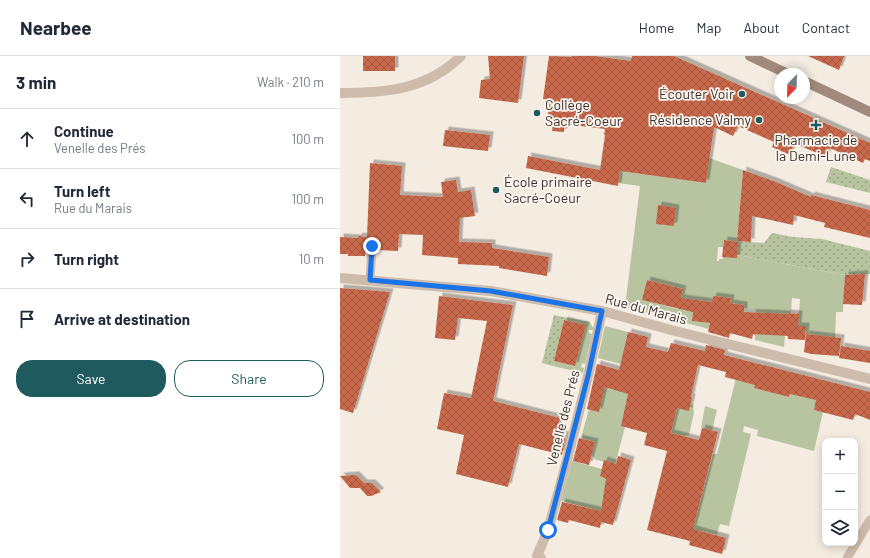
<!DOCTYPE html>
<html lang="en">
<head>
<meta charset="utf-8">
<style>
  body { margin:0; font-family:Barlow,sans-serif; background:#f2f2f3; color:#1f2937 }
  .controls { position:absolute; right:12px; bottom:12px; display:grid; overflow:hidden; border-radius:8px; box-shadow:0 2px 10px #0003 }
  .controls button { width:36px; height:36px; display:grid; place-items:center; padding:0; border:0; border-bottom:1px solid #e0e1e3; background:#fff; color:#1f2937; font:20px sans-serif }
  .compass { position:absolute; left:434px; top:12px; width:36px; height:36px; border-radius:50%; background:#fff; box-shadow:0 2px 10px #0003; rotate:203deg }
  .stop { position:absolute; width:12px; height:12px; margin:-9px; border:3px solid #1a73e8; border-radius:50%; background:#fff }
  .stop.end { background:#1a73e8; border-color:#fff; box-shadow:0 1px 4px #0008 }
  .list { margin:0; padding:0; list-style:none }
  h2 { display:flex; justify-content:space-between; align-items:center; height:52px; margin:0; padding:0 16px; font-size:17px }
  h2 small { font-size:13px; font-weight:400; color:#747a83 }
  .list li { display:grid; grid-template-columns:26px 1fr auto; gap:12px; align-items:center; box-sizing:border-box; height:60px; padding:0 16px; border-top:1px solid #e0e1e3 }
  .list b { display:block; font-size:15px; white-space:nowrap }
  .list p { margin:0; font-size:13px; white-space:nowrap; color:#747a83 }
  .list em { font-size:13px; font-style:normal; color:#747a83 }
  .actions { display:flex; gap:8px; padding:12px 16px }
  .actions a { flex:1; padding:9px 0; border:1px solid #1f5a5e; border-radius:16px; text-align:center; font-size:14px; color:#1f5a5e }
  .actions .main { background:#1f5a5e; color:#fff }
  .icon { flex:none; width:22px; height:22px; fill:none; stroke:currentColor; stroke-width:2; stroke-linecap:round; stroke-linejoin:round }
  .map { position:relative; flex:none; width:530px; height:502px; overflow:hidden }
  header { display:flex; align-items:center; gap:24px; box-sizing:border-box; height:56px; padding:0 20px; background:#fff; border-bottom:1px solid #e0e1e3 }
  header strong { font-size:19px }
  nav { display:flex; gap:22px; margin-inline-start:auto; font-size:14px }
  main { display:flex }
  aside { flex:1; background:#fff }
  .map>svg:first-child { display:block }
  .grass { fill:url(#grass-dots) }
  .garden { fill:#b8c4a0; fill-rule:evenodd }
  .building { fill:url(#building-cross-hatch); filter:url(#shadow) }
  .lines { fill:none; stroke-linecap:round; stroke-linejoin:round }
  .service { stroke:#cdbbac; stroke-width:9 }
  .minor { stroke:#cdbbac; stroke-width:10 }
  .secondary { stroke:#a18a7d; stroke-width:10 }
  .route { stroke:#1a73e8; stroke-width:5 }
  .poi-dot { fill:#1f5a5e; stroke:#fbf5ee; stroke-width:1.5 }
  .labels { text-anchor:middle; stroke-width:3.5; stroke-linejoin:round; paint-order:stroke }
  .poi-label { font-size:14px; fill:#3b302b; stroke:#fbf5ee; text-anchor:end }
  .street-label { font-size:14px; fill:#3b302b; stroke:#fbf5ee }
</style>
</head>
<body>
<header>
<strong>Nearbee</strong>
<nav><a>Home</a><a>Map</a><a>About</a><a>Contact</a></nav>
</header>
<main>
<aside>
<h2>3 min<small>Walk · 210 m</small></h2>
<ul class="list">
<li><svg class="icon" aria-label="ahead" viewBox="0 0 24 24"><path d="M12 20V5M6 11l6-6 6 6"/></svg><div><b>Continue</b><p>Venelle des Prés</p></div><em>100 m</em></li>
<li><svg class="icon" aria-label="left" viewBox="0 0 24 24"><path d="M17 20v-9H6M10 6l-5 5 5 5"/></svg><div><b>Turn left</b><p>Rue du Marais</p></div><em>100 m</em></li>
<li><svg class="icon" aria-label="right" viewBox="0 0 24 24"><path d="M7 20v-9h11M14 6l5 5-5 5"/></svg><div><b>Turn right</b></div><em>10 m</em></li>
<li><svg class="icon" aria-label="arrive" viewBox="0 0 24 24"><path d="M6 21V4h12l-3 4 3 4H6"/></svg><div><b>Arrive at destination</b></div></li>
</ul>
<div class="actions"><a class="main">Save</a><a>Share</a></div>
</aside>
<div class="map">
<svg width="530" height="502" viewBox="0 0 530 502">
  <defs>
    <pattern id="grass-dots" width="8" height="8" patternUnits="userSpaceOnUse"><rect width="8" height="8" fill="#b8c4a0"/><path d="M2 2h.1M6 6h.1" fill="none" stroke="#97a083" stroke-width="1.8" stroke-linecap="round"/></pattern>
    <pattern id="building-cross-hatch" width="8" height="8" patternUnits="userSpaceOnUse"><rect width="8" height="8" fill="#c8694b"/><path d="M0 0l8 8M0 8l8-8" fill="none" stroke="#a4573f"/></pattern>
    <filter id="shadow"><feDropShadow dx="3.5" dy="-3.5" stdDeviation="0" flood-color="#0004"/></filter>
  </defs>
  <rect width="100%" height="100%" fill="#f4ebe1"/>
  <path class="grass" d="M491,111L530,124V137L486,126Z
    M432,177L453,181L482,183L530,195V218L505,219L397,199V185L424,187Z
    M214,259L223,261L224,264L213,310L202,307Z"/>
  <path class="garden" d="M369,102L403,114L397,186L384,184L383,191H378L377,205H379V203H383V201L397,199L505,219L503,256H496L495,285L473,284L474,279L466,278V270H456L457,257H459L460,243L452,242L451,257H447L444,291L415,284L416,253L404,252V249L390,247L391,242L373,240L372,246L355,244L352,265L370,267L369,273L285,251L300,130L278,127L280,115L366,127ZM307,224L343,233L338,253L303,244Z
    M223,261L250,266L253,272V274H249V277L252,278L245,308L242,307L241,311L244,312L243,317L213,310L214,305L235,310L245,269L224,264Z
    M265,270L288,276L284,293L293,311L258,302Z
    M398,314L415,329V332L449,341L450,338L481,324L474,354L483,356L474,395L417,380L418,374L404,370L403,376L411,378L389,470L380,468L377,479L362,475L360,482L351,479L373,398H377Z
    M254,324L289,338L285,371L275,409L254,403V401L251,400L255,386L241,382L249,353Z
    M350,349H353L354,356L349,379L343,380L331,377L337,352Z
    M365,350L377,354L372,375L361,372Z
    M232,405L262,413L260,420L266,423L269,434L261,467L255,466L257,454L221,445Z"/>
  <path class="building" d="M23,0H55V15H23Z
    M148,0H184L178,47L139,42L141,24L150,23Z
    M209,0L232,1V0H254L291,5L292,0H334L530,87V105L525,103L523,107L490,92L486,101L454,87L450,99L432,91L434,86L398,70L393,80L374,71L366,127L280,115L278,130L186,112L188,100L260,114L265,79H264L265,73L225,68L224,76L212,75L213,67L207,66L210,44L203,43Z
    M468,0H504L499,14Z
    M105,74L150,79L148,95L103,90Z
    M30,107L62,110L60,139L103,141L101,126L116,124L118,136L131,134L135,160L120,162L119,186L152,187V192L209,201L207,220L159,212V210L118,208V202L82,199L83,179L59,178L58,195L38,194L37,187L32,184L27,187L25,200H8V198H0V181L18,182L19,180L27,181Z
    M403,114L436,126L471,141V139L530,154V182L484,171L485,167L454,159L453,169L412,160L411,186L397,185Z
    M318,149L336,152L334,170L316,168Z
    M384,184L398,186L397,202L382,201Z
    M525,218L522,249L503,248L505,219Z
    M307,224L343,233L341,242L372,246L373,240L391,242L390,247L404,249V256L447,258V257L459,258L458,270H466L465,284L448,283V280L413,278L412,283L390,277L389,282L368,276L370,267L352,265L353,256L302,244Z
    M0,232L50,236L13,357L0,353Z
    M99,240L173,249L153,345L220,362L216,377L226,379L222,399L179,388L168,431L116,418L124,379L97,373L104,337L131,342L147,265L118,262L115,284L95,282Z
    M224,264L246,269L235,310L214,305Z
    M288,276L308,281L306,291L328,296L331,287L365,295L366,289L385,294L384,299L530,336V364L515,358L513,364L474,354L476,344L450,338L449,341L414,332L415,329L385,321L386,316L358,309L353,331L351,341L352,342L349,355L337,352L331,377L359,384L362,372L378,376L353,473L386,482L382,498L349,489L350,485L307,474L327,395L304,389L307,377L281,370L288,338L265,331L259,356L247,353L257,308L279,314Z
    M466,278L501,282L499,300L471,298L464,296Z
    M501,290L530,295V307L499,302Z
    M239,382L255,386L249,409L233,405Z
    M278,400L291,404L273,469L261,466L260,472L229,464L228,467L217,464L222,446L261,455L266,423L260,420L264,404L276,408Z
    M16,419L24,427H32L41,436L31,440H27L20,432H10L0,420Z"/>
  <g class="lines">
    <path class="service" d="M30,224L32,190
      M507,502L530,464"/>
    <path class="minor" d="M0,37C45,37 87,34 121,0
      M0,222L151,235L262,255L335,275L530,323
      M201,502L197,500L208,474L227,404L248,320L262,255"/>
    <path class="secondary" d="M410,0L448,18
      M464,25L530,56"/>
  </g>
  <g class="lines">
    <path class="route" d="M32,190L30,224L151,235L262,255L248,320L208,474"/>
  </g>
  <g class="poi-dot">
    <circle cx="402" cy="38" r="4"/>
    <circle cx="197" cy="57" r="4"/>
    <circle cx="419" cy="64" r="4"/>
    <path d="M474 63h4v4h4v4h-4v4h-4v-4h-4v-4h4z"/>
    <circle cx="156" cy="134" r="4"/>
  </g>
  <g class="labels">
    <g class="poi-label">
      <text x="394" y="43">Écouter Voir</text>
      <text x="205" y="54" text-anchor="start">Collège<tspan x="205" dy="16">Sacré-Coeur</tspan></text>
      <text x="411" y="69">Résidence Valmy</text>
      <text x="476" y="89" text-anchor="middle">Pharmacie de<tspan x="476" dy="16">la Demi-Lune</tspan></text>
      <text x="164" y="131" text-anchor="start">École primaire<tspan x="164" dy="16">Sacré-Coeur</tspan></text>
    </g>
    <g class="street-label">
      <text transform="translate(306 253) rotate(15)" y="5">Rue du Marais</text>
      <text transform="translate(223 362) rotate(-76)" y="5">Venelle des Prés</text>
    </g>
  </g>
</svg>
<div class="controls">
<button>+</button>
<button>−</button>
<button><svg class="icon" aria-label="layers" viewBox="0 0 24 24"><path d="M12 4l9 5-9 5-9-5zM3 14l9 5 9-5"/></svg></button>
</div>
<svg class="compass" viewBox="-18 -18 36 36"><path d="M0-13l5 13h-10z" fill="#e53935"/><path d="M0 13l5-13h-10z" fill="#747a83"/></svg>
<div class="stop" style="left:208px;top:474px"></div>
<div class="stop end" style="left:32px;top:190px"></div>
</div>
</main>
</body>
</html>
